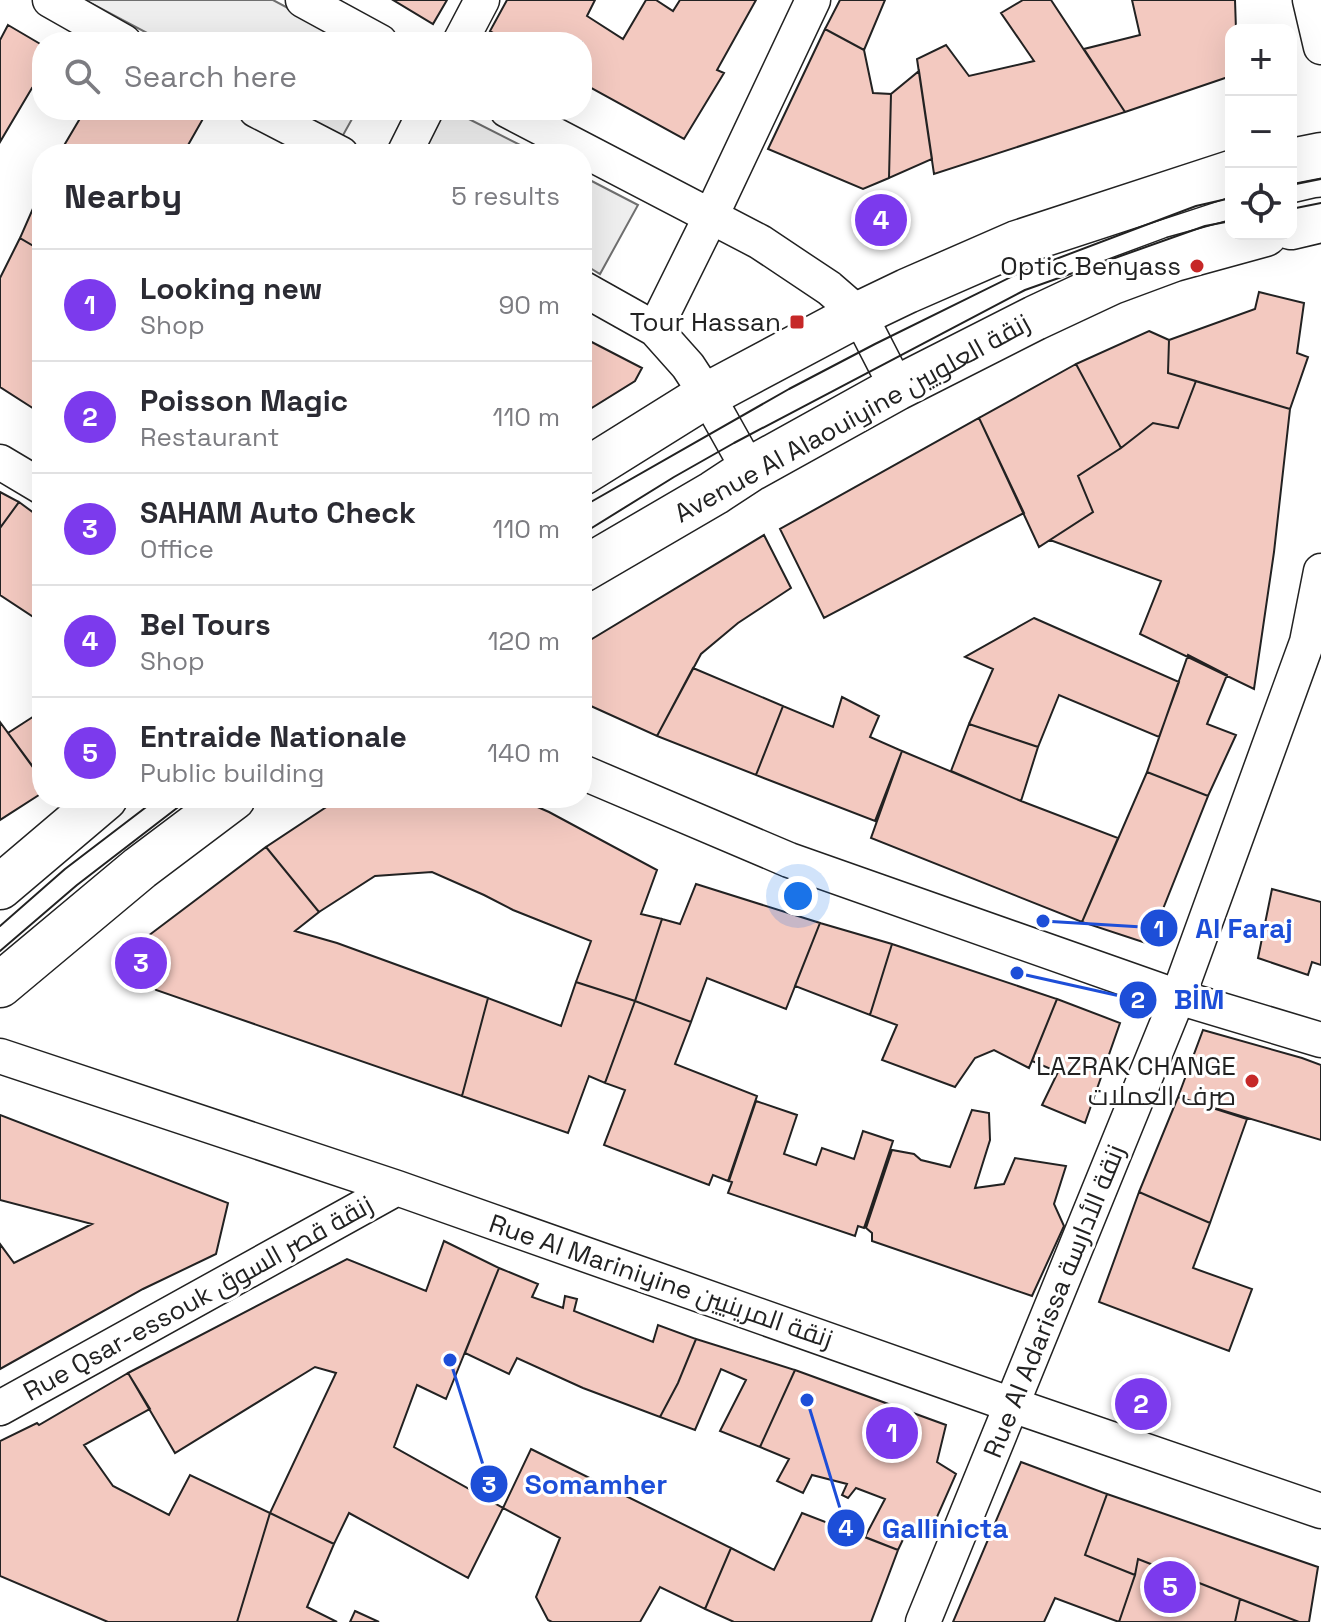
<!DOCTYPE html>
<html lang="en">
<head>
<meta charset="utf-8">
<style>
  body { margin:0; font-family:"Space Grotesk",Cairo,sans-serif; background:#f7f7f7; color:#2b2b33 }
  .controls { position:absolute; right:24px; top:24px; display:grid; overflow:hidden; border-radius:16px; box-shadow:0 8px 32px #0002 }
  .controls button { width:72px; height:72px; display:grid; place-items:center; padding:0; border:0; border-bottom:2px solid #e1e1e2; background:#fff; color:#2b2b33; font:40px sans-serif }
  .you { position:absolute; left:798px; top:896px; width:28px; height:28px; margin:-20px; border:6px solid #fff; border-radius:50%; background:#1a73e8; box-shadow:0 0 0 12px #1a73e833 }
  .badge { display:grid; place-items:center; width:52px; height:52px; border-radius:50%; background:#7c3aed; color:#fff; font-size:26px; font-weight:700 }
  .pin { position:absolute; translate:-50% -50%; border:4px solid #fff; box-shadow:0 2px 8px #0006 }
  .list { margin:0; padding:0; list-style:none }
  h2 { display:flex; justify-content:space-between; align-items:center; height:104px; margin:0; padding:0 32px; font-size:34px }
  h2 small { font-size:26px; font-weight:400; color:#7c7c81 }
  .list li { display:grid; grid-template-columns:52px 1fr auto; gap:24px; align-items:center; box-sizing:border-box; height:112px; padding:0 32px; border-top:2px solid #e1e1e2 }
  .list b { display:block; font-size:30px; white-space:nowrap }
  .list p { margin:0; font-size:26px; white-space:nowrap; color:#7c7c81 }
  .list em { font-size:26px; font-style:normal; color:#7c7c81 }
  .icon { flex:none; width:44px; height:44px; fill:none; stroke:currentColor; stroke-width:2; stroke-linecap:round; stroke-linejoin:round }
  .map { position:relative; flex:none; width:1321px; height:1622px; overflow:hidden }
  .search { position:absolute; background:#fff; box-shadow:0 8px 32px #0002; left:32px; top:32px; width:560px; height:88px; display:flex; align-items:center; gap:20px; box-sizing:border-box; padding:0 28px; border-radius:32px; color:#7c7c81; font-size:30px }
  .panel { position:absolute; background:#fff; box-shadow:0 8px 32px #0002; left:32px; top:144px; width:560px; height:664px; border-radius:32px }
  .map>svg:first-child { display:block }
  .garden { fill:#eee; stroke:#6f6f6f; stroke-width:2 }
  .building { fill:#f3c9c0; stroke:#222; stroke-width:2 }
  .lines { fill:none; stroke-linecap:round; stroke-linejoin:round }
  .minor-casing { stroke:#222; stroke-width:37 }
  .primary-casing { stroke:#222; stroke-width:47 }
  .minor { stroke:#fff; stroke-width:34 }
  .primary { stroke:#fff; stroke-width:44 }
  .tram { stroke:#222; stroke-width:2 }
  .poi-dot { fill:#c62828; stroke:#fff; stroke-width:3 }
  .labels { text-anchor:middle; stroke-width:6; stroke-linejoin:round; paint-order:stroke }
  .poi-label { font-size:26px; fill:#222; stroke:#fff; text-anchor:end }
  .street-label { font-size:26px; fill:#222; stroke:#fff }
  .leader { fill:none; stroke:#1d4ed8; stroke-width:3 }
  .callout-dot { fill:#1d4ed8; stroke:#fff; stroke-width:3 }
  .mark-label { font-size:24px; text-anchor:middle; font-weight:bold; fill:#fff }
  .callout-label { font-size:28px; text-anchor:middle; font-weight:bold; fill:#1d4ed8; stroke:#fff; stroke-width:6; stroke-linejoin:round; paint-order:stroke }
</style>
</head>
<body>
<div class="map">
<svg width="1321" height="1622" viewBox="0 0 1321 1622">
  <rect width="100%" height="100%" fill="#fff"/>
  <path class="garden" d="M85,0H273L352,42H164Z
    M292,110H357L342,137Z
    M455,112L538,154H420L442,114Z
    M582,176L638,205L600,274L582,263Z"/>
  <path class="building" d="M393,0H447L433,24Z
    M507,0H595L587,16L623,39L646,0H656L673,11L680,0H756L717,70L724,73L684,139L582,83V42H509L490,31Z
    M840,0H885L864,50L825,29Z
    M1023,0H1051L1125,112L934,174L917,59L946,45L969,76L1034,61L1001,13Z
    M1132,0H1235L1236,30H1231V76L1125,112L1084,49L1140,35Z
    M8,25L42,45V92L32,88L0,142V40Z
    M825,29L864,50L873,93L891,94L889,178L863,189L768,149Z
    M919,71L932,159L889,178L891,94Z
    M85,110H190L204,117L183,154H59Z
    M42,188V251L20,238Z
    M20,238L42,251V414L0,387V278Z
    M1259,292L1304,303L1297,353L1308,357L1290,409L1168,373L1169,340L1255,309Z
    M1149,331L1169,340L1168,373L1196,381L1178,428L1153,423L1121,448L1076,364Z
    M582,337L642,368L635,381L582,414Z
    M1076,364L1121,448L1078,476L1093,512L1039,547L979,418Z
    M1196,381L1290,409L1274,552L1254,689L1140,634L1161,581L1050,540L1093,512L1078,476L1121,448L1153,423L1178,428Z
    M979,418L1024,513L824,618L780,529Z
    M0,492L19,502L0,528Z
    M19,502L42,519V613L38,620L0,595V528Z
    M764,535L791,588L738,623L701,654L657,736L582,702V645Z
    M1034,618L1179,682L1159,737L1059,695L1038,747L969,724L993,669L965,657Z
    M1188,655L1227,675L1207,724L1236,735L1208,796L1147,772Z
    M693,668L783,706L756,775L657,736Z
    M842,697L879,716L870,737L902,751L875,821L756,775L783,706L833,727Z
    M42,711V776L40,777L8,733Z
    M0,722L42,779V793L0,820Z
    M969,724L1038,747L1021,801L951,771Z
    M902,751L1021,801L1118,838L1082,922L871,838Z
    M1147,772L1208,796L1149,944L1082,922Z
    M340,798H517L549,812L657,870L641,914L662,919L635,1001L576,982L591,941L513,910L484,895L432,872L375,876L319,912L266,847Z
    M266,847L319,912L295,931L337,943L488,998L462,1096L156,990L137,968L144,939Z
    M696,884L820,923L786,1009L707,978L691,1022L635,1001L662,919L680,924Z
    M1272,889L1321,902V965L1312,962L1308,975L1258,958Z
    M820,923L892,944L870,1015L795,986Z
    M892,944L1057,999L1029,1068L994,1050L975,1058L955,1087L882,1060L897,1025L870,1015Z
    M576,982L635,1001L605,1083L589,1076L568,1133L462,1096L488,998L561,1026Z
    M1057,999L1120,1023L1085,1123L1042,1105L1058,1072L1032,1061Z
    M635,1001L691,1022L675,1064L757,1096L728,1181L713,1175L709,1185L604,1145L625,1090L605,1083Z
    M1203,1030L1302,1058L1321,1065V1140L1178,1097Z
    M1178,1097L1247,1119L1210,1223L1139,1192Z
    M756,1101L797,1115L784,1154L816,1165L822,1148L854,1159L863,1131L893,1141L864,1228L858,1226L855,1236L728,1193L732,1182L729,1181Z
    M972,1110L989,1113L990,1140L975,1188L1004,1184L1015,1158L1066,1166L1054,1204L1064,1226L1032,1296L872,1241V1233L866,1228L892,1150L914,1154L921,1160L950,1167Z
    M0,1115L228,1203L216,1254L143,1289L0,1369V1244L14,1263L92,1224L0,1200Z
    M1139,1192L1210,1223L1193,1268L1252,1289L1229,1351L1099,1302Z
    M444,1241L499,1268L446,1399L417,1385L394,1447L503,1508L468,1578L349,1513L334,1544L270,1513L336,1373L315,1367L175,1453L128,1373L347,1259L426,1291Z
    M499,1268L538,1284L532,1297L563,1308L565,1296L577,1299L574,1311L653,1342L658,1325L696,1339L678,1383L660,1417L583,1388L517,1358L509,1374L465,1353Z
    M696,1339L795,1370L760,1447L720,1431L746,1380L721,1369L695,1430L660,1417L678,1383Z
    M795,1370L946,1425L937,1462L956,1474L929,1535L908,1529L898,1550L865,1537L885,1499L856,1488L848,1498L842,1495L847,1484L812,1475L803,1493L777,1481L789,1459L760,1447Z
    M128,1373L150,1409L84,1445L113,1486L169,1515L190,1475L270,1513L237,1622H108L0,1576V1441L37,1423L39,1425Z
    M531,1449L731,1548L705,1609L660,1587L640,1622H552L548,1620L536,1597L560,1538L503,1508Z
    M1021,1462L1107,1494L1085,1555L1135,1575L1119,1622L1055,1598L1044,1622H953Z
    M1107,1494L1318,1567L1309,1622H1299L1138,1559L1135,1575L1085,1555Z
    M270,1513L334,1544L307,1607L337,1622H237Z
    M802,1513L898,1550L871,1622H734L705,1609L731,1548L774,1570Z
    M1138,1559L1240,1599L1235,1622H1119L1135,1575Z
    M1240,1599L1299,1622H1235Z
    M355,1611L379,1622H350Z"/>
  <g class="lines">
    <defs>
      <path id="minor" d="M50,0L124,42
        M303,0L380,42
        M1310,0L1321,47
        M460,42L482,0
        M256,110L341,154
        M507,110L760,242L829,288L859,314L897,388
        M404,154L426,110
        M582,288L655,329L688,366L707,395L749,470
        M655,329L711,216L813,0
        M0,462L42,487
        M582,772L789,860L1178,997L1321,1040
        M0,1056L397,1188L1012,1405L1321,1511
        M0,1408L397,1188
        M923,1622L1178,997L1307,642L1321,571"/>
      <path id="primary" d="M1291,161L1321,155
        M1291,227L1321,220
        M582,473L707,395L859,314L907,291L1017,243L1231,173
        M582,570L714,493L749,470L897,388L1035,318L1112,282L1174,259L1265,234
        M0,887L105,798
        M0,985L140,868L233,798"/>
    </defs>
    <use href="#minor" class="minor-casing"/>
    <use href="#primary" class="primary-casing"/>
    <use href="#minor" class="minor"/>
    <use href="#primary" class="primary"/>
    <path class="tram" d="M1291,185L1321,179
      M1291,209L1321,203
      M582,507L789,389L875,344L1019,273L1196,206L1231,198
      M582,534L674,477L734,443L1025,290L1205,226L1231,221
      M0,926L65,869L158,798
      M0,951L77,885L190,798"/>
  </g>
  <g class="poi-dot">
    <circle cx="1197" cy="266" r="8"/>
    <rect x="789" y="314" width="16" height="16" rx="4"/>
    <circle cx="1252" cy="1081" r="8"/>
  </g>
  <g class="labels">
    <g class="poi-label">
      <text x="1181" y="275">Optic Benyass</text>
      <text x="781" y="331">Tour Hassan</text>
      <text x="1236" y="1075">LAZRAK CHANGE<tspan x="1236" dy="30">صرف العملات</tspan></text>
    </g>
    <g class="street-label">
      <text transform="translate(852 418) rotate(-29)" y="9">Avenue Al Alaouiyine زنقة العلويين</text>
      <text transform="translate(661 1281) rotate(19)" y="9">Rue Al Mariniyine زنقة المرينيين</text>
      <text transform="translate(198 1298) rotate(-29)" y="9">Rue Qsar-essouk زنقة قصر السوق</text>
      <text transform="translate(1054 1301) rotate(-68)" y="9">Rue Al Adarissa زنقة الأدارسة</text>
    </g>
  </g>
  <path class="leader" d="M1043 921L1159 928M1017 973L1138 1000M450 1360L489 1484M807 1400L846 1528"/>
  <g class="callout-dot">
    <circle cx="1043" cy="921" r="8"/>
    <circle cx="1017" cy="973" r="8"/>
    <circle cx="450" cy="1360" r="8"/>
    <circle cx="807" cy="1400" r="8"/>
    <circle cx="1159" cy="928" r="20"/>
    <circle cx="1138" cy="1000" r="20"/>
    <circle cx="489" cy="1484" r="20"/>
    <circle cx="846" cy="1528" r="20"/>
  </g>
  <g class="mark-label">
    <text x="1159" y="937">1</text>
    <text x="1138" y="1008">2</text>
    <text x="489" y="1493">3</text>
    <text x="846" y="1536">4</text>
  </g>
  <g class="callout-label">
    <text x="1244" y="938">Al Faraj</text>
    <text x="1199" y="1009">BİM</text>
    <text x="596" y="1494">Somamher</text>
    <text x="945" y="1538">Gallinicta</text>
  </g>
</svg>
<div class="controls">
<button>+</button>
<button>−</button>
<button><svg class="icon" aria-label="locate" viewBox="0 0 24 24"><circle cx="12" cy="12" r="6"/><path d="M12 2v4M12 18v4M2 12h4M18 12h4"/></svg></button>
</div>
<div class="you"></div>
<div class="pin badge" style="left:892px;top:1433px">1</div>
<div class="pin badge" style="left:1141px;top:1404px">2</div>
<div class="pin badge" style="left:141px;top:963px">3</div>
<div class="pin badge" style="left:881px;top:220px">4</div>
<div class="pin badge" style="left:1170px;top:1587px">5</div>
<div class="search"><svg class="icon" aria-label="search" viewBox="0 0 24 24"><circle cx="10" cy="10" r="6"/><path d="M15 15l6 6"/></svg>Search here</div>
<section class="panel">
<h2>Nearby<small>5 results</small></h2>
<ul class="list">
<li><span class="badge">1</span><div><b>Looking new</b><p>Shop</p></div><em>90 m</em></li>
<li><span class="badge">2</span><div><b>Poisson Magic</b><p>Restaurant</p></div><em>110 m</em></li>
<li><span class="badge">3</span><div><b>SAHAM Auto Check</b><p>Office</p></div><em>110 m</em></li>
<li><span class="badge">4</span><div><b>Bel Tours</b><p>Shop</p></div><em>120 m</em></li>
<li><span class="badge">5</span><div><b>Entraide Nationale</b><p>Public building</p></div><em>140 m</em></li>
</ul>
</section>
</div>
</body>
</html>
